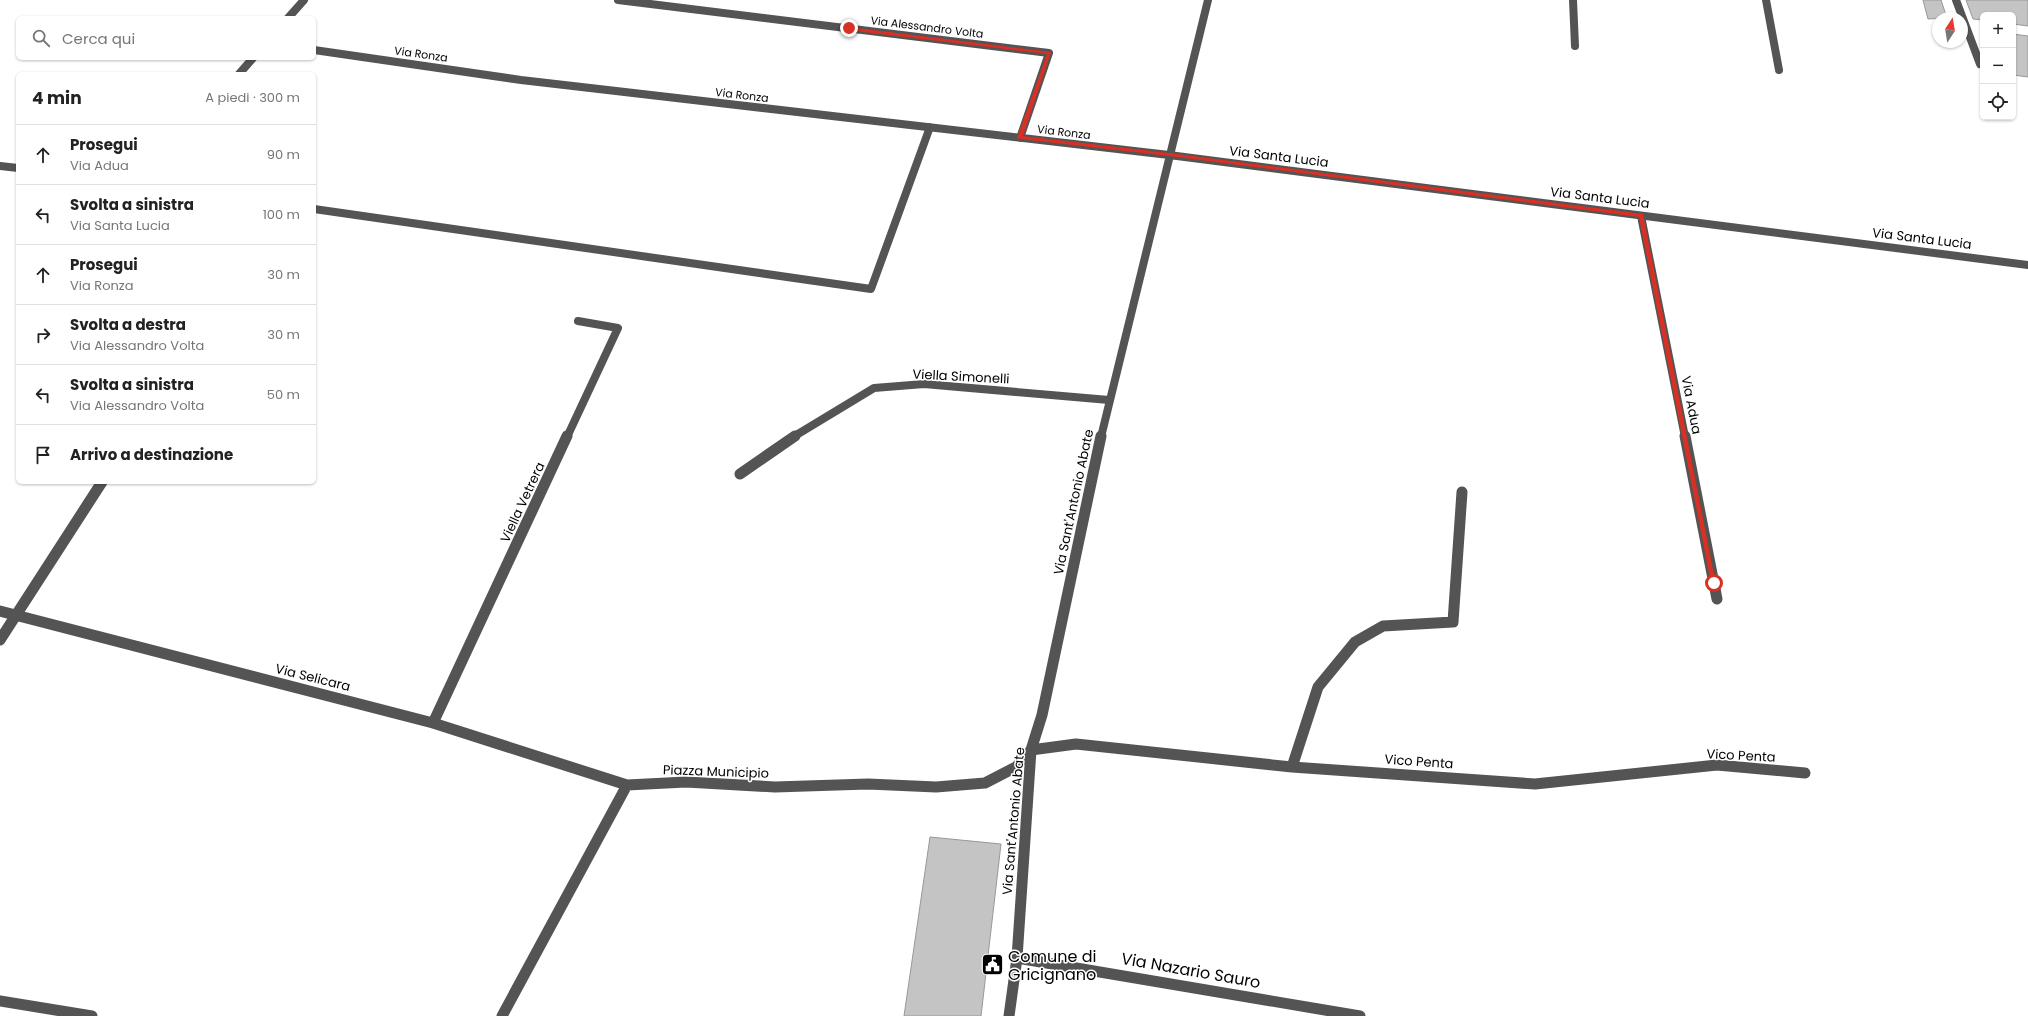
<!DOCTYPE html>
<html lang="it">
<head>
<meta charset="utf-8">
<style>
  body { margin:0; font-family:Poppins,sans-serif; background:#f2f2f2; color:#222 }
  .controls { position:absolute; right:12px; top:12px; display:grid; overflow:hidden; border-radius:6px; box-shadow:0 1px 3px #0004 }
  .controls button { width:36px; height:36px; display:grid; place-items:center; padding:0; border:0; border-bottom:1px solid #e0e0e0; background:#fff; color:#222; font:20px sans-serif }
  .compass { position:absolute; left:1932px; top:12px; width:36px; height:36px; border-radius:50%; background:#fff; box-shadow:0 1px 3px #0004; rotate:12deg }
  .stop { position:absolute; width:12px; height:12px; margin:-9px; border:3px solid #d93025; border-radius:50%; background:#fff }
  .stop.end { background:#d93025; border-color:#fff; box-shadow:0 1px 4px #0008 }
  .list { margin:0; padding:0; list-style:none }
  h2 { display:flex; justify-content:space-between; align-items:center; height:52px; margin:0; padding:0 16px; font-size:17px }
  h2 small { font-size:13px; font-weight:400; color:#767676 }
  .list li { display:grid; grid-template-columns:26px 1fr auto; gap:12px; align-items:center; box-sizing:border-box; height:60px; padding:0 16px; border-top:1px solid #e0e0e0 }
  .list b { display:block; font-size:15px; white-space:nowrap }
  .list p { margin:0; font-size:13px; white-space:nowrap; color:#767676 }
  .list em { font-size:13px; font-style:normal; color:#767676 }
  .icon { flex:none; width:22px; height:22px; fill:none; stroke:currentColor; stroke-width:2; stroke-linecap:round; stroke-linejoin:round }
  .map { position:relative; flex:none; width:2028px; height:1016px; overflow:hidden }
  .search { position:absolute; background:#fff; box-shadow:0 1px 3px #0004; left:16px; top:16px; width:300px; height:44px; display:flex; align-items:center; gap:10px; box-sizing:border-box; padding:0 14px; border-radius:6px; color:#767676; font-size:15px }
  .panel { position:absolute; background:#fff; box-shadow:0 1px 3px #0004; left:16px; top:72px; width:300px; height:412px; border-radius:6px }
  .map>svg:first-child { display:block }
  .building { fill:#c4c4c4; stroke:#989898 }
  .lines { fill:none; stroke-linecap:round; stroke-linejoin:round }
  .minor-far1 { stroke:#545454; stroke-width:8 }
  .minor { stroke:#545454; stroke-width:11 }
  .route { fill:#d93025 }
  .labels { text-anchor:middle; stroke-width:3; stroke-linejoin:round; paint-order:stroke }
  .far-street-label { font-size:11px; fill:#000; stroke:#fff }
  .street-label { font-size:13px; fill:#000; stroke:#fff }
  .near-poi-label { font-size:16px; fill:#000; stroke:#fff; text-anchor:start }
  .near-street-label { font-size:16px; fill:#000; stroke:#fff }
</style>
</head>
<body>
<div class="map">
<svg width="2028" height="1016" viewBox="0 0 2028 1016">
  <rect width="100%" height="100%" fill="#fff"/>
  <path class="building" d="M1923,0H1941L1947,18L1928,19Z
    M1966,0H2028V26L2013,24V15H1983V20L1973,19Z
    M2013,34L2028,36V77L2013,75Z
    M930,837L1001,844L981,1016H904Z"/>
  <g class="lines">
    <path class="minor-far1" d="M618,0L1049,53L1020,138
      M1573,0L1575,46
      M1766,0L1779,70
      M1956,0L1980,64
      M288,18L304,0
      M314,50L521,80L1169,155L2028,265
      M239,74L253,58
      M0,166L18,168
      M314,209L871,289L930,127
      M1641,216L1685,437
      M567,437L618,328L578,321
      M793,437L874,388L924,384L1109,400
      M1101,437L1208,0"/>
    <path class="minor" d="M1685,436L1717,599
      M740,474L795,436
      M0,611L433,723L627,785
      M0,640L102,482
      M433,723L567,436
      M1292,767L1318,687L1355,642L1383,626L1453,622L1462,492
      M1017,958L1360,1016
      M0,1001L92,1016
      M502,1016L627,785L686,782L775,787L868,784L936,787L985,783L1016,767L1031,750L1076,744L1292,767L1535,784L1717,765L1805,773
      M1009,1016L1017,958L1031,750L1042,715L1101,436"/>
  </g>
  <path class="route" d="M849,27L1051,52L1023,136L1169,153L1643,214L1716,585H1712L1711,583L1639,217L1169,156L1020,139L1017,138L1047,54L847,30Z"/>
  <defs>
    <symbol id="civic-square" viewBox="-11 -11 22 22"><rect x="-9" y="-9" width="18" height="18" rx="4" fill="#000" stroke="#fff"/><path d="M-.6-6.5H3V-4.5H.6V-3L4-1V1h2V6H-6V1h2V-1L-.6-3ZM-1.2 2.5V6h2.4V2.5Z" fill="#fff"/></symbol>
  </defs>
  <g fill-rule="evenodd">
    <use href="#civic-square" x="980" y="952" width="25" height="25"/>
  </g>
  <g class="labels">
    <g class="far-street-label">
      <text transform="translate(927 27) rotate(7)" y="4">Via Alessandro Volta</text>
      <text transform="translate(421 54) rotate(8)" y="4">Via Ronza</text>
      <text transform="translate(742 95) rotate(7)" y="4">Via Ronza</text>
      <text transform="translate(1064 132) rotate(7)" y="4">Via Ronza</text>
    </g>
    <g class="street-label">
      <text transform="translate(1279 156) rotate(7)" y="5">Via Santa Lucia</text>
      <text transform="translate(1600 197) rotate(7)" y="5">Via Santa Lucia</text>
      <text transform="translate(1922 238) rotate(7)" y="5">Via Santa Lucia</text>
      <text transform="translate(961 376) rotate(3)" y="5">Viella Simonelli</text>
      <text transform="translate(1692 405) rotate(79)" y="5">Via Adua</text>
      <text transform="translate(522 502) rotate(-65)" y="5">Viella Vetrera</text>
      <text transform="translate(1073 502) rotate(-78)" y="5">Via Sant'Antonio Abate</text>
      <text transform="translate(313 677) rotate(14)" y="5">Via Selicara</text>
      <text transform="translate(1741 755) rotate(3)" y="5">Vico Penta</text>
      <text transform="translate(1419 761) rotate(4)" y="5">Vico Penta</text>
      <text transform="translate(716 771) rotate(2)" y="5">Piazza Municipio</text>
      <text transform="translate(1013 821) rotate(-85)" y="5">Via Sant'Antonio Abate</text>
    </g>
    <g class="near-poi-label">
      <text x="1008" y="962">Comune di<tspan x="1008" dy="18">Gricignano</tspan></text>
    </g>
    <g class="near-street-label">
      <text transform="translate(1191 970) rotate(10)" y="6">Via Nazario Sauro</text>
    </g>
  </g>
</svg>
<div class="controls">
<button>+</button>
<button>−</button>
<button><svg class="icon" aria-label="locate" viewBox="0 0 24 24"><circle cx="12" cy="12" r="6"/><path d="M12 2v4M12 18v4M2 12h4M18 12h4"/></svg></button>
</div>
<svg class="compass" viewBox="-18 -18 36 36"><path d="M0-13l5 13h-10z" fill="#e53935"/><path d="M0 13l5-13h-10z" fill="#767676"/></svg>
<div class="stop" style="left:1714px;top:583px"></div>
<div class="stop end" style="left:849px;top:28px"></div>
<div class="search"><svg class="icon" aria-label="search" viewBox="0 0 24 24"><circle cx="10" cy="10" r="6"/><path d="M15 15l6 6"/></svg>Cerca qui</div>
<section class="panel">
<h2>4 min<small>A piedi · 300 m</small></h2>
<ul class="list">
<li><svg class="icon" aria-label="ahead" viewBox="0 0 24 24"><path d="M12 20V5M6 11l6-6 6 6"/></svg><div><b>Prosegui</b><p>Via Adua</p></div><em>90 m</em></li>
<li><svg class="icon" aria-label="left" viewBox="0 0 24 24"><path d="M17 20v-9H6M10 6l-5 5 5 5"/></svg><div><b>Svolta a sinistra</b><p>Via Santa Lucia</p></div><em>100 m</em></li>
<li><svg class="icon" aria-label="ahead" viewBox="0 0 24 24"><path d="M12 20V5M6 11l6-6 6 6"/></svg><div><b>Prosegui</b><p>Via Ronza</p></div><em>30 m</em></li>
<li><svg class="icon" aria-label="right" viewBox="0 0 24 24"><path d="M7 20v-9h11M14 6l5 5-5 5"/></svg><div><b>Svolta a destra</b><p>Via Alessandro Volta</p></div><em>30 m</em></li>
<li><svg class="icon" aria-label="left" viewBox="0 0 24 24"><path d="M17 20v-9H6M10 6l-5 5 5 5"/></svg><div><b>Svolta a sinistra</b><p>Via Alessandro Volta</p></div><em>50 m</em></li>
<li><svg class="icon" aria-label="arrive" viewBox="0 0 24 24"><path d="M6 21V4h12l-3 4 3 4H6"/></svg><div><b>Arrivo a destinazione</b></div></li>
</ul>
</section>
</div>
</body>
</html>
